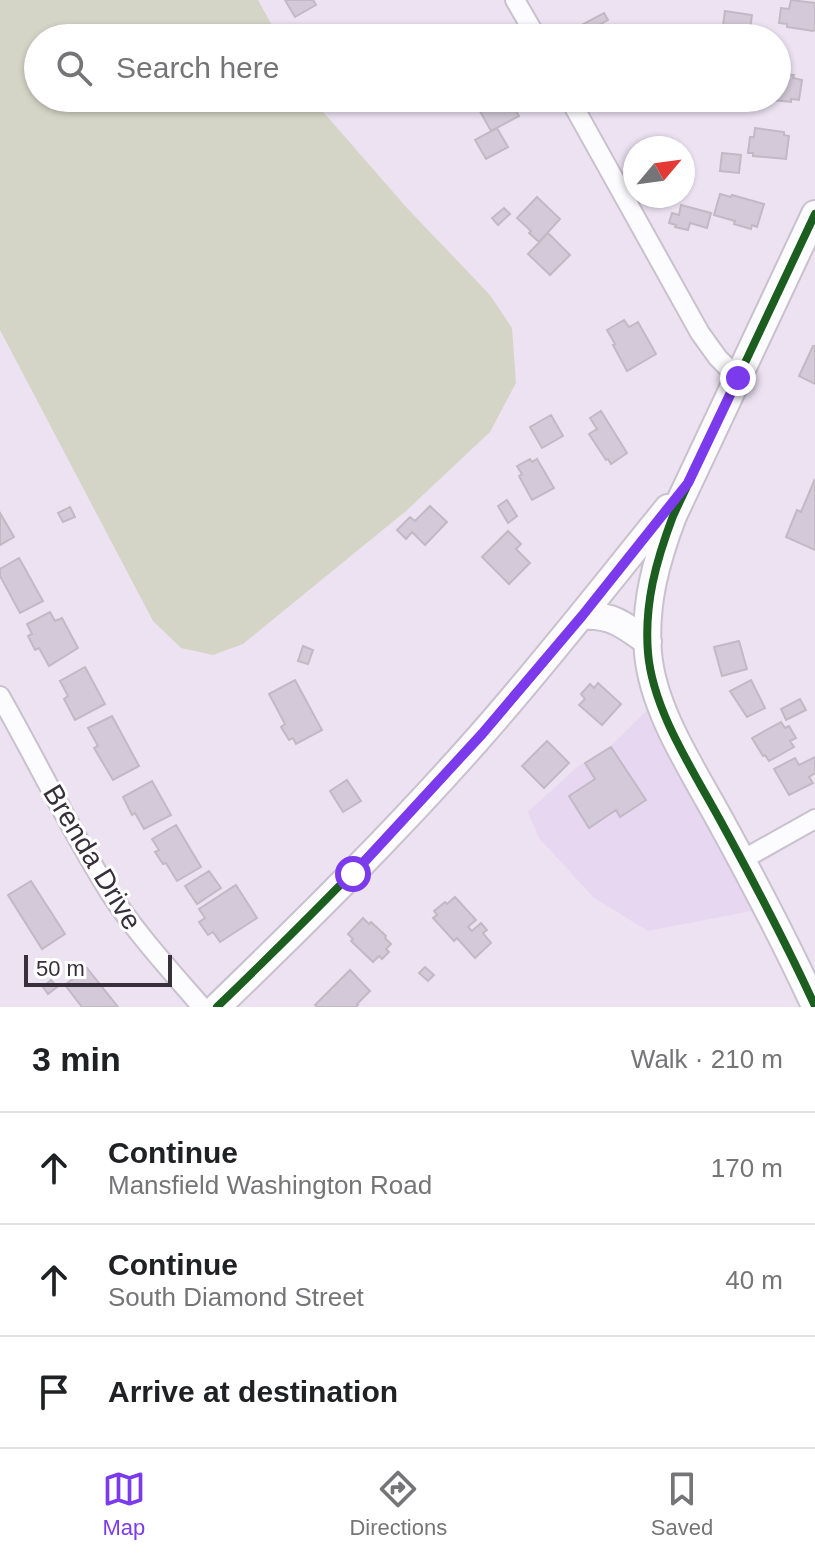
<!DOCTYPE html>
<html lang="en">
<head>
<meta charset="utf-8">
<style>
  body { margin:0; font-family:Helvetica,sans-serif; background:#f2f2f2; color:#202124 }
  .compass { position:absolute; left:623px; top:136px; width:72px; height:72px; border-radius:50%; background:#fff; box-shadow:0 2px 6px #0004; rotate:61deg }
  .scale { position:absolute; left:24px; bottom:20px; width:148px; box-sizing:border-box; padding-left:8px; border:4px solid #37303b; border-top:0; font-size:22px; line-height:28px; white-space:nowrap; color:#37303b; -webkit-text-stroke:6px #fff; paint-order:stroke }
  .stop { position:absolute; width:24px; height:24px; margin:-18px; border:6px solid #7c3aed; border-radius:50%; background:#fff }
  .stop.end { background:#7c3aed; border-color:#fff; box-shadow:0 2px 8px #0008 }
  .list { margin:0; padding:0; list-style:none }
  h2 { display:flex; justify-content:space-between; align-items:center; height:104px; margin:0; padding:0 32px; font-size:34px }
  h2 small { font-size:26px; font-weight:400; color:#757577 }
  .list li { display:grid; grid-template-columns:52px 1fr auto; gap:24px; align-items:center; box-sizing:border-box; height:112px; padding:0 32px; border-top:2px solid #e0e0e0 }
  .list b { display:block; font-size:30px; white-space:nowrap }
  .list p { margin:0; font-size:26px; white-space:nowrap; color:#757577 }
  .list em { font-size:26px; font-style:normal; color:#757577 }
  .icon { flex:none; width:44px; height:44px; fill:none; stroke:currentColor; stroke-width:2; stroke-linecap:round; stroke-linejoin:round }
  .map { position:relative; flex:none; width:815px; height:1007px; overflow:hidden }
  .search { position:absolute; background:#fff; box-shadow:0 2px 6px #0004; left:24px; right:24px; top:24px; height:88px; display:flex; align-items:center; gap:20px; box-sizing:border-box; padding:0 28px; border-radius:44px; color:#757577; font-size:30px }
  .sheet { height:440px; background:#fff }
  nav { display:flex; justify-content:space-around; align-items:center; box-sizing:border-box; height:112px; border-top:2px solid #e0e0e0; background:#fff; font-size:22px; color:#757577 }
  nav a { display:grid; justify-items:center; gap:4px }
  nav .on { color:#7c3aed }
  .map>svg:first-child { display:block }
  .built { fill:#e8d7f1 }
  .green { fill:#d5d5c7 }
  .building { fill:#d3c9d8; stroke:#c1b9c5; stroke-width:2 }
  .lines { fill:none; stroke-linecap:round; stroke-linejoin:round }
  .street-casing { stroke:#c9c1cd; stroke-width:22 }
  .secondary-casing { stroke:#c9c1cd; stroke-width:30 }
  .street { stroke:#fcfbfd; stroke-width:18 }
  .secondary { stroke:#fcfbfd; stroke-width:26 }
  .cycleway-casing { stroke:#fff; stroke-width:13 }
  .cycleway { stroke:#1b5e20; stroke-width:8 }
  .route { stroke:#7c3aed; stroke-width:10 }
  .labels { text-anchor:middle; stroke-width:6; stroke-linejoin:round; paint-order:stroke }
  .street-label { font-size:28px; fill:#37303b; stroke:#fff }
</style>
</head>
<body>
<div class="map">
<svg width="815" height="1007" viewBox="0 0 815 1007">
  <rect width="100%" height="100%" fill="#ece2f2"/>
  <path class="built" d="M649,708L756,910L648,931L594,898L539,838L528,812L576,768L614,743Z"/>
  <path class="green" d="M0,0H258L279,38H38V98H313L319,107L407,208L490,295L512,328L516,383L490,432L406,511L243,644L213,655L181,648L153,621L0,330Z"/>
  <path class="building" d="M285,0H313L316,5L295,17Z
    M791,0L815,3V30L813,31L787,27V24L779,23L781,8L789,9Z
    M725,11L752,15L749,36L722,33Z
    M604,13L608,20L601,24L610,38H582L576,28Z
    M777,73L794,75L793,78L802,80L799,100L791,99V102L762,99L777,98Z
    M491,98H513L517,105L514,107L519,116L491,131L477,106Z
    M702,98H728L726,111L700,108Z
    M497,128L508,147L486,159L475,140Z
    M755,128L784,132V135L789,136L786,159L753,156V153H748L750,137H754Z
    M722,153L741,155L739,173L720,171Z
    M720,194L731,197L732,195L764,204L757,227L752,225L751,229L734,224L735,221L714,215Z
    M537,197L560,219L539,242L529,233L531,231L517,218Z
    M681,205L711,213L707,228L690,223L688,230L675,227L676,225L669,223L672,213L679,215Z
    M504,208L510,214L498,225L492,218Z
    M548,233L570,255L550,275L528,254Z
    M624,320L629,327L638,322L656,354L627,371L613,345L615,344L607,330Z
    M813,346H815V384L799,376Z
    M601,411L627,453L611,464L608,459L606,460L589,434L597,429L590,418Z
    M551,415L563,436L542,448L530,427Z
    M530,459L532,462L537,459L554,488L532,500L519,476L522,474L517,466Z
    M815,479V550L786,537L797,510L801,512Z
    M507,500L517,516L508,523L498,506Z
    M430,506L447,522L425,545L412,532L406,539L397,530L410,517L415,521Z
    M70,507L75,517L63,522L58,513Z
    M0,513L14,537L0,545Z
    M508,531L521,544L516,549L530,563L509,584L482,557Z
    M19,558L43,601L20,613L0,576V569Z
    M50,612L55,621L62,618L78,648L49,666L39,648L35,650L28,636L32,634L27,624Z
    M739,641L747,669L722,676L714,647Z
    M303,646L313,650L308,664L298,661Z
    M85,667L105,704L75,720L64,699L68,696L60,681Z
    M295,680L322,730L296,744L293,738L289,740L281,727L285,724L269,694Z
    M751,680L765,708L747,717L730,691Z
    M598,683L621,704L602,725L579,705L585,699L581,694L590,684L594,688Z
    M800,699L806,710L786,720L781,709Z
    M112,716L139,766L113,780L94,748L98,746L88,728Z
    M781,722L785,728L789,726L796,738L790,741L794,747L769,761L765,755L763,756L752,738Z
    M547,741L569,763L544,788L522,766Z
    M611,747L646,800L620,817L616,810L589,828L569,796L595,779L585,763Z
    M815,757V773L809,777L813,783L789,795L774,769L795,758L799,765Z
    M347,780L361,801L343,812L330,791Z
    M152,781L171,815L144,829L135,813L132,815L123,797Z
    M176,825L201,867L177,881L166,863L163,864L155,852L159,850L152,839Z
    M209,871L221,888L197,904L185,886Z
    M31,881L65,934L42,949L8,895Z
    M236,885L257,918L220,942L213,932L208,935L199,922L205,918L199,909Z
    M455,897L476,920L468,927L472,931L481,923L487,930L483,933L491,943L475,958L457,938L454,941L433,918L437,915L434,911L445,902L447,904Z
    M363,918L369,924L371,922L386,936L385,938L391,944L386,949L389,952L382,959L379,956L373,962L351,941L353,939L348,934Z
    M425,967L434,975L428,981L419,973Z
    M87,968L118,1007H82L65,985Z
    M350,970L370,991L357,1004L358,1005L356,1007H317L315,1005Z
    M51,980L57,987L48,994L43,987Z"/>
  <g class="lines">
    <defs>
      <path id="street" d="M515,0L537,38
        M569,98L700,333L718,358L738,378
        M0,696C37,761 70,830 110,893C137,934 170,970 202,1007
        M742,860L815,819"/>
      <path id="secondary" d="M815,214L673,516C656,561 644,604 648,653C653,711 693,770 720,820C754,882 786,943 815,1006
        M582,616C611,614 625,625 648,642
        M217,1007C309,918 399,829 483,733C547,660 607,583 668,508"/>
    </defs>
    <use href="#street" class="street-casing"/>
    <use href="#secondary" class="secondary-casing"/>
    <use href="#street" class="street"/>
    <use href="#secondary" class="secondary"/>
    <defs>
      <path id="cycleway" d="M815,214L673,516C656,561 644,604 648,653C653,711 693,770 720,820C754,882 786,943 815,1006
        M217,1007C308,919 397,830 480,736C547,661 608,583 671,505"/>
    </defs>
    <use href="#cycleway" class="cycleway-casing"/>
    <use href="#cycleway" class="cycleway"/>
  </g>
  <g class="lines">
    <path class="route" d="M353,874L482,734L582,616L688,483L738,378"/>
  </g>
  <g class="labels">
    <g class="street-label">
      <text transform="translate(93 857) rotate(59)" y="10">Brenda Drive</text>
    </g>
  </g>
</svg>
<svg class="compass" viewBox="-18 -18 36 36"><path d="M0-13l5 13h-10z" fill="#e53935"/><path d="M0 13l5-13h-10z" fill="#757577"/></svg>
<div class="scale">50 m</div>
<div class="stop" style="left:353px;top:874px"></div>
<div class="stop end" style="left:738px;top:378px"></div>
<div class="search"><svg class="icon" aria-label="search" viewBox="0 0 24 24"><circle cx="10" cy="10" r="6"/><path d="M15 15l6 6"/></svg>Search here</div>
</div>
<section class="sheet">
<h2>3 min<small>Walk · 210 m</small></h2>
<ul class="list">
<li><svg class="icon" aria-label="ahead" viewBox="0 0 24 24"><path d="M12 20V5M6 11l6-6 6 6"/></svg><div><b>Continue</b><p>Mansfield Washington Road</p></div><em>170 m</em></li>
<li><svg class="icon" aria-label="ahead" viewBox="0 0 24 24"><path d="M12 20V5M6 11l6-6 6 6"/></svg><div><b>Continue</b><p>South Diamond Street</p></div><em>40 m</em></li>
<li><svg class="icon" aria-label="arrive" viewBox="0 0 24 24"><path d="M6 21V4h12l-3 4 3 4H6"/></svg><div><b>Arrive at destination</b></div></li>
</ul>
</section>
<nav>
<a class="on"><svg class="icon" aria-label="map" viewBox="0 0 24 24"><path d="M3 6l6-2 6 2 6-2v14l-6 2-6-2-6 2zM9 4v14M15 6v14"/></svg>Map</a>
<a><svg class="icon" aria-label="directions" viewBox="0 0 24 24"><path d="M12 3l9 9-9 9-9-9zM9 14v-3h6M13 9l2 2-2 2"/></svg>Directions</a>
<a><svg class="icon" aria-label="saved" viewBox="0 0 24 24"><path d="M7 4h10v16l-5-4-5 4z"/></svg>Saved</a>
</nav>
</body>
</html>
